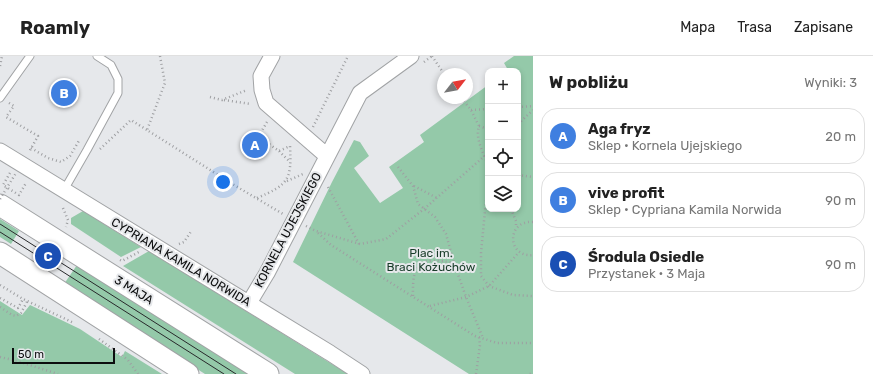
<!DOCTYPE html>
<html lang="pl">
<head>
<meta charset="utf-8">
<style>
  body { margin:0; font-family:Rubik,sans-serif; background:#f6f6f6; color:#222 }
  .controls { position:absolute; right:12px; top:12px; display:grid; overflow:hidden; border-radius:8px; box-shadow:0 2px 6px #0003 }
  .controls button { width:36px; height:36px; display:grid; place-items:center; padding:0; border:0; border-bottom:1px solid #e0e0e0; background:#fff; color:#222; font:20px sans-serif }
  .compass { position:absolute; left:437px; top:12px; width:36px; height:36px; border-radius:50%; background:#fff; box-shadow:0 2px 6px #0003; rotate:59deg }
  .scale { position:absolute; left:12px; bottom:10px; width:103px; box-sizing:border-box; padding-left:4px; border:2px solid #0c0d0e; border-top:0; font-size:11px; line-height:14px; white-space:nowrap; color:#0c0d0e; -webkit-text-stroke:3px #e6e8eb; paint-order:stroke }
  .you { position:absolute; left:223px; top:126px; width:14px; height:14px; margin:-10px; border:3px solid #fff; border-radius:50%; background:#1a73e8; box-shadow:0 0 0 6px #1a73e833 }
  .badge { display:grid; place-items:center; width:26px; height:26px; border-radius:50%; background:#5d6ce4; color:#fff; font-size:13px; font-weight:700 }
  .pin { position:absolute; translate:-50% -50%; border:2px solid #fff; box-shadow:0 1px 4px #0006 }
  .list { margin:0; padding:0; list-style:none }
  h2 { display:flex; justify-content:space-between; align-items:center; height:52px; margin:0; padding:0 16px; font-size:17px }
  h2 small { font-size:13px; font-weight:400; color:#767676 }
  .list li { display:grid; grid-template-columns:26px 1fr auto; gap:12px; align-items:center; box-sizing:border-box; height:56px; margin:0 8px 8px; padding:0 8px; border:1px solid #e0e0e0; border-radius:16px }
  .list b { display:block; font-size:15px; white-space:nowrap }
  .list p { margin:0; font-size:13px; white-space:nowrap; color:#767676 }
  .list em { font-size:13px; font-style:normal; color:#767676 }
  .icon { flex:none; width:22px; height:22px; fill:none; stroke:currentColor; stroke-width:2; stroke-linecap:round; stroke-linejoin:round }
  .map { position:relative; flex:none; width:533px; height:318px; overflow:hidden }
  header { display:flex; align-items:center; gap:24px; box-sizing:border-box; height:56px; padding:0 20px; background:#fff; border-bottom:1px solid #e0e0e0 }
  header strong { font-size:19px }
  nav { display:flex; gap:22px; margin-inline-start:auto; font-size:14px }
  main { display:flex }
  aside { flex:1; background:#fff }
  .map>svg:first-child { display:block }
  .green { fill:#94c9a9 }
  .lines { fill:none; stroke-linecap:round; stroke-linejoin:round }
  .lane-casing { stroke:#a1a3a5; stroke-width:9 }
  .street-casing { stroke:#a1a3a5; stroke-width:17 }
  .secondary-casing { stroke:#a1a3a5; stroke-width:23 }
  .path { stroke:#9e9fa2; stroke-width:2.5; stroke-dasharray:1 3; stroke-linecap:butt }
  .lane { stroke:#fff; stroke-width:7 }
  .street { stroke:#fff; stroke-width:15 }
  .secondary { stroke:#fff; stroke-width:21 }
  .tram { stroke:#28292b; stroke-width:1 }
  .path-bridge { stroke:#9e9fa2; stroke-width:2.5; stroke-dasharray:1 3; stroke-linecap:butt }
  .labels { text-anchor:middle; stroke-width:4; stroke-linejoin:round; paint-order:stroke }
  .street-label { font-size:12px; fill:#0c0d0e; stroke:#e6e8eb }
  .park-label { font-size:12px; fill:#193d2a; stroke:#e6e8eb }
</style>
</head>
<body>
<header>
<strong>Roamly</strong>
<nav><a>Mapa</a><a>Trasa</a><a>Zapisane</a></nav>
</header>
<main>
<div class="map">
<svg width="533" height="318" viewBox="0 0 533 318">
  <rect width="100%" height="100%" fill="#e6e8eb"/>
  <path class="green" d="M514,0H533V318H469L293,206L332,126L354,84L360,86L369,100L354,112L380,147L403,132L389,111L424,86L420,79L488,29V153H518V15H507L508,14L504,7Z
    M83,155L141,191L121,201L71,168V162Z
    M0,163L19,175L11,188L0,181Z
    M149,195L348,318H295L123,210Z
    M77,209L254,318H205L64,228Z
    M0,245L22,259L30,249L80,273L122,301L125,295L162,318H0Z"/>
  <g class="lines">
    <defs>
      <path id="lane" d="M0,42L30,0
        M64,134L87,94L118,37V23L111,9L97,0"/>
      <path id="street" d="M272,0L261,20L262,34L266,47L327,100
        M0,95L330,297L362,318
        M249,247L267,217L360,37L411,0"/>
      <path id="secondary" d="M0,149L268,318
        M0,197L188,318"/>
    </defs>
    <use href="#lane" class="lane-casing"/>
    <use href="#street" class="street-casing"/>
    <use href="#secondary" class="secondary-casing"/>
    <path class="path" d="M160,0L165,27L147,74L234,129L283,158
      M432,0L444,18
      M424,6L432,0
      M0,10L2,0
      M210,41L222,44L247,34
      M224,44L251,48
      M464,45L471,54L479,70C475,83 483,96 488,109
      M9,47L14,50L6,61L38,80L29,96
      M518,51L533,50
      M471,54L488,53
      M518,68L533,54
      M479,70L488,73
      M313,71L348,0
      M31,92L48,102L61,106L70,100L80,83
      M100,93L131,64L147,74
      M279,95L290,106
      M398,111L413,130L418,148L435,161L446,178L454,207L466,241L483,282
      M10,117L3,129L19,139L26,127H25
      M518,119L533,121
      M287,125L303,118
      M414,130L437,142
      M328,131L359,188
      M488,141L486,144L481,197V220L489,230L513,239L533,240
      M257,142C288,129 292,124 290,90L279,95L266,86L260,78L267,66
      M63,152L68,164L66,171
      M511,153L516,165V172
      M533,166C506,164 507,202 533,199
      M306,170L316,175L360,188L386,183L424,153L488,97
      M318,177L331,189L475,280L497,287H533
      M179,188L184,186L192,174
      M120,204L122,205L139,196
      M0,229L23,243L74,267
      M413,240C412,204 421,201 454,207
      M0,242L18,252L23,243
      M430,250L466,241L489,230L519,196
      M0,251L12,259L16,260L21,257L28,244
      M99,283L128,304L138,318
      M0,301L17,305L58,318
      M476,318L480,289L479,281
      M530,318L533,316"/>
    <use href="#lane" class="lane"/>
    <use href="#street" class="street"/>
    <use href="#secondary" class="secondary"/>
    <path class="tram" d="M0,168L236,318
      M0,176L224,318"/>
    <path class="path-bridge" d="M0,143L16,117"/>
  </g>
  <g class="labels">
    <g class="street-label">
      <text transform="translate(288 174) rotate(-62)" y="4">KORNELA UJEJSKIEGO</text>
      <text transform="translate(181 206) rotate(31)" y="4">CYPRIANA KAMILA NORWIDA</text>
      <text transform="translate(134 234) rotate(32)" y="4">3 MAJA</text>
    </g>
    <g class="park-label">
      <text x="431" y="201">Plac im.<tspan x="431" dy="14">Braci Kożuchów</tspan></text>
    </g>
  </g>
</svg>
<div class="controls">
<button>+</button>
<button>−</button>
<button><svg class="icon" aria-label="locate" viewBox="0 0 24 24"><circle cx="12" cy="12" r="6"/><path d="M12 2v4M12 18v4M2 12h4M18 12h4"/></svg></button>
<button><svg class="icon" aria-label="layers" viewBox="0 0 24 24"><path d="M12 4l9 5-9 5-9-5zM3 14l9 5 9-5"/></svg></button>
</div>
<svg class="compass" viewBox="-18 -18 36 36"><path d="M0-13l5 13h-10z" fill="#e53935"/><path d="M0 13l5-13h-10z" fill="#767676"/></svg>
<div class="scale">50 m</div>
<div class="you"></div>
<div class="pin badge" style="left:255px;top:89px;background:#3f7fe0">A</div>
<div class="pin badge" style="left:64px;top:37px;background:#3f7fe0">B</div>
<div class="pin badge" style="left:48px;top:200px;background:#1a4fb4">C</div>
</div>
<aside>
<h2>W pobliżu<small>Wyniki: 3</small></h2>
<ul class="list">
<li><span class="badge" style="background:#3f7fe0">A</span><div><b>Aga fryz</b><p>Sklep · Kornela Ujejskiego</p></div><em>20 m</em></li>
<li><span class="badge" style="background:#3f7fe0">B</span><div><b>vive profit</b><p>Sklep · Cypriana Kamila Norwida</p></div><em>90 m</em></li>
<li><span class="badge" style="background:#1a4fb4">C</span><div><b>Środula Osiedle</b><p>Przystanek · 3 Maja</p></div><em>90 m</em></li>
</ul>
</aside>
</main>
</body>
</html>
